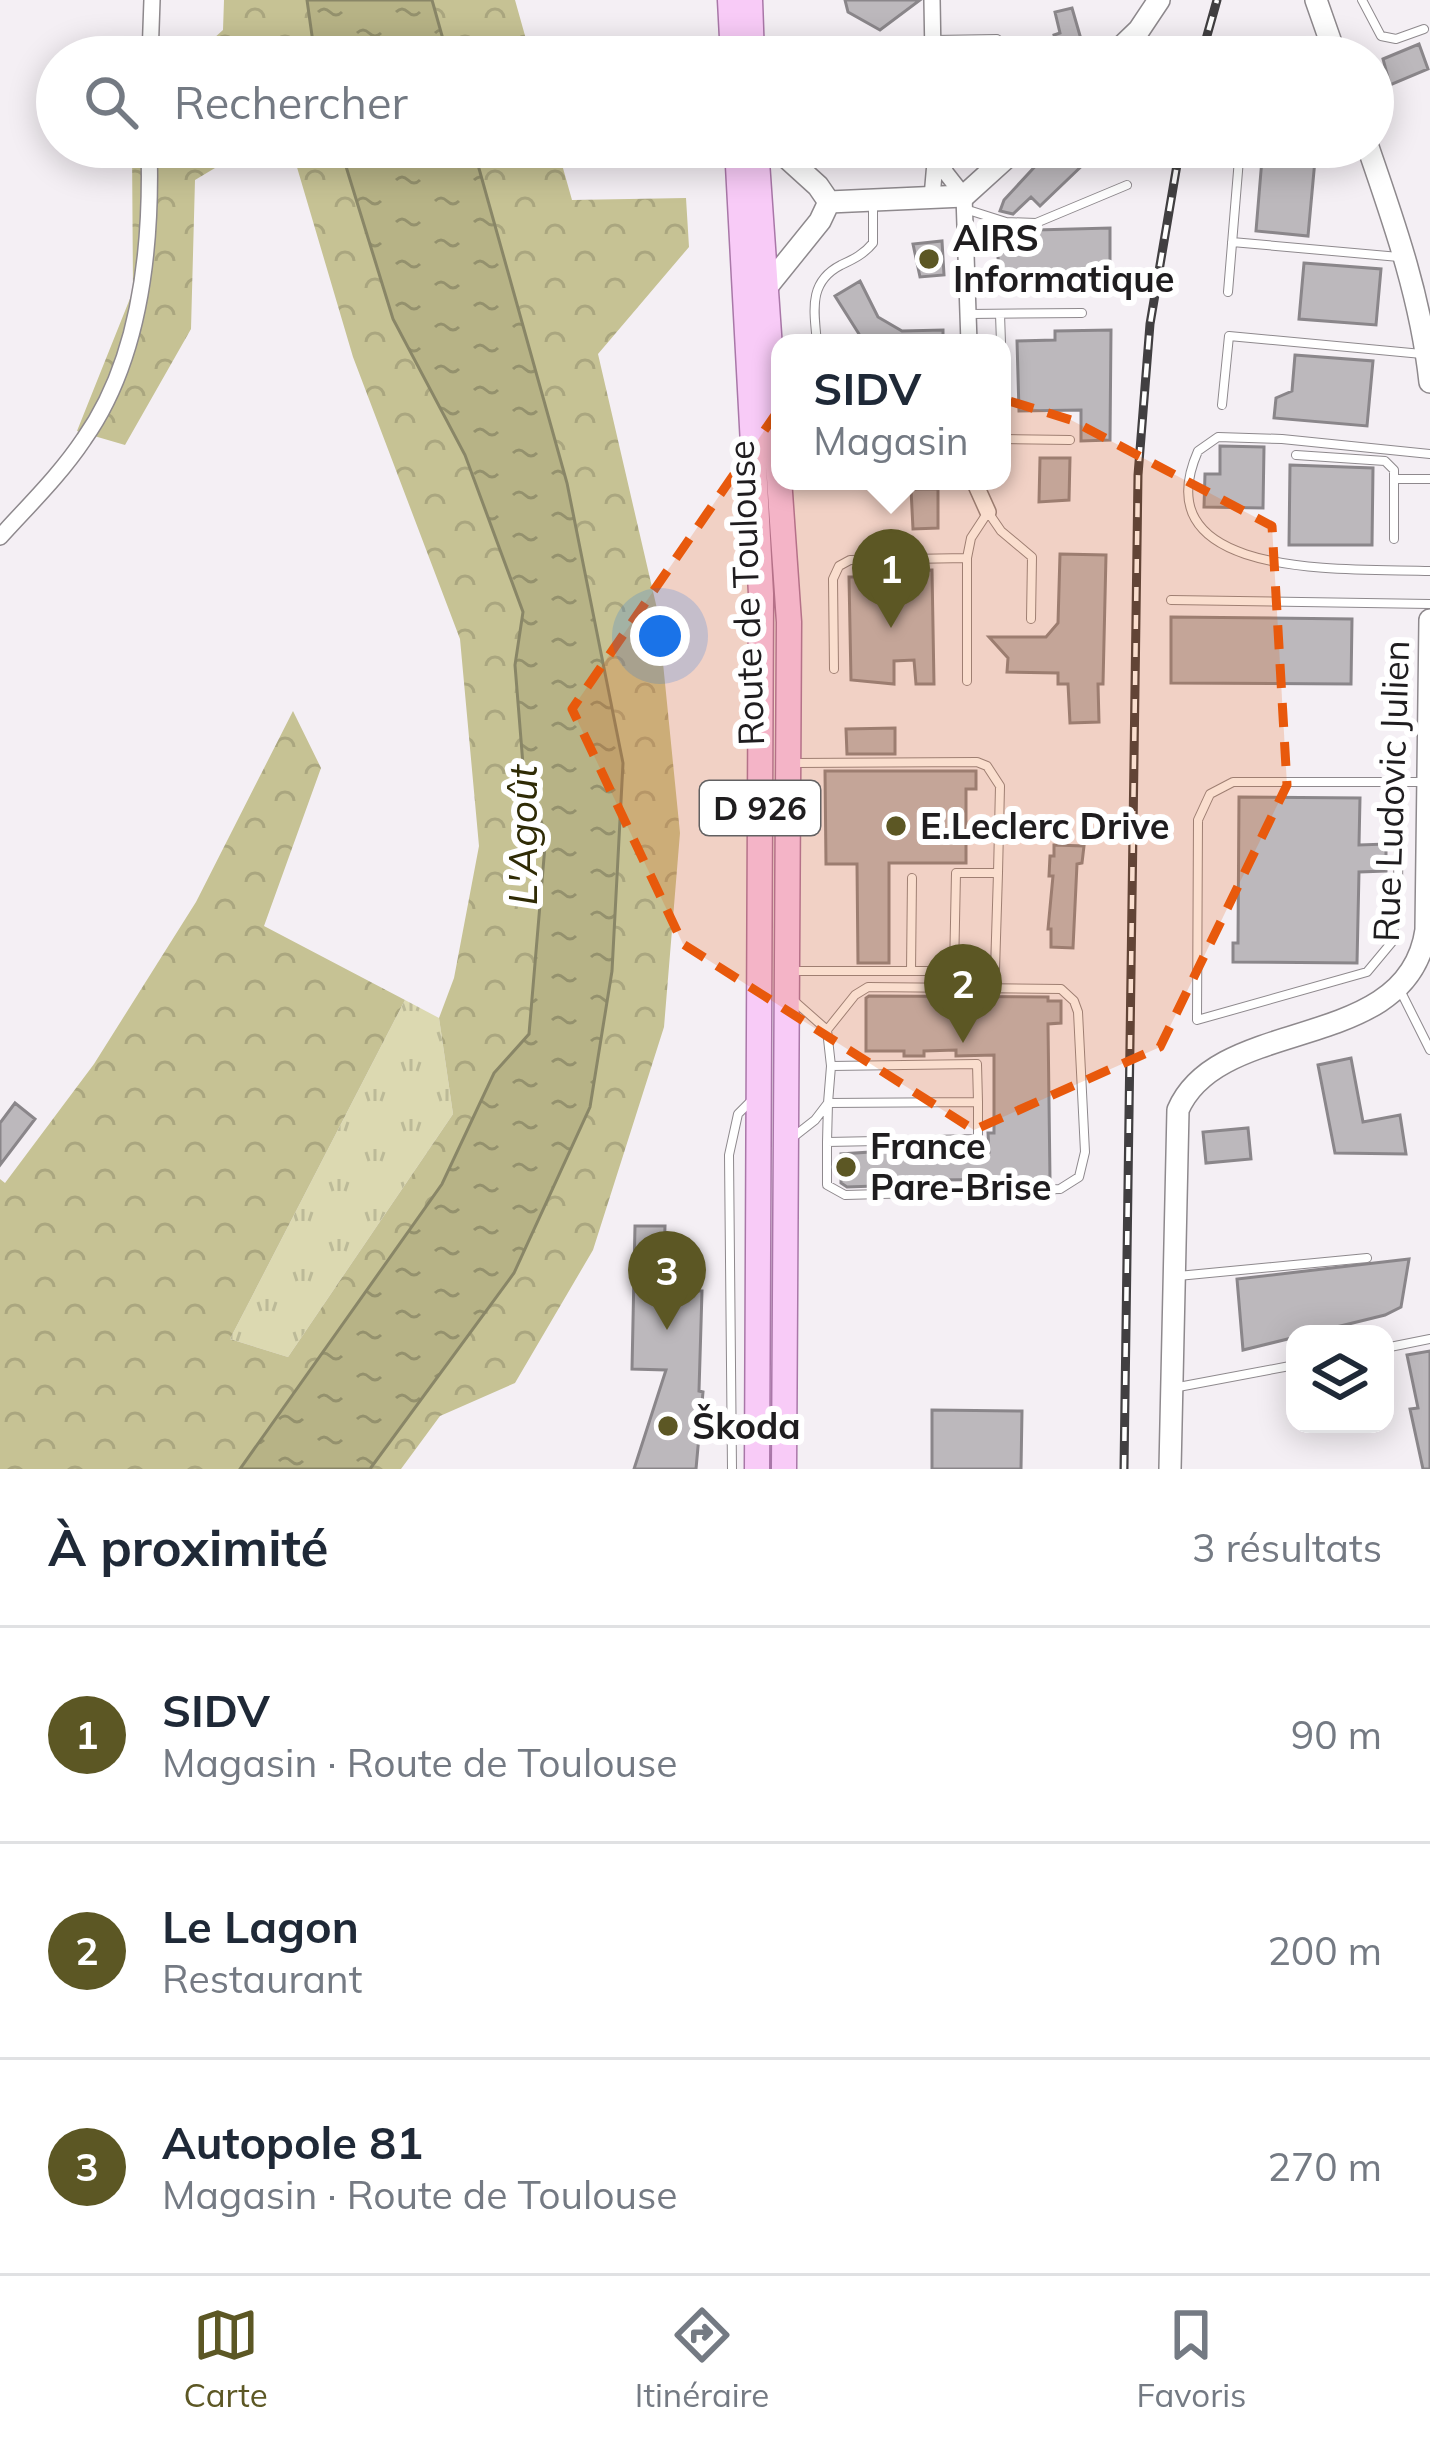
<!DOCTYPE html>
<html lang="fr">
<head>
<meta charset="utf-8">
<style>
  body { margin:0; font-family:Mulish,sans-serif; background:#f6f6f7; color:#1f2937 }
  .controls { position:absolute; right:36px; bottom:36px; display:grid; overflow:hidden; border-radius:24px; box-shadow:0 6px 30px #0003 }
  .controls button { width:108px; height:108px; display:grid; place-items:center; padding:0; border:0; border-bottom:3px solid #e0e1e3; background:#fff; color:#1f2937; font:60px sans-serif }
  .you { position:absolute; left:660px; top:636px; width:42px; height:42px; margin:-30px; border:9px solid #fff; border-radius:50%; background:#1a73e8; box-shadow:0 0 0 18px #1a73e833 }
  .badge { display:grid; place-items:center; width:78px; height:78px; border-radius:50%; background:#5c5724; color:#fff; font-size:39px; font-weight:700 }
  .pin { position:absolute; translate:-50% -99px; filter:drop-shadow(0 3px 6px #0008) }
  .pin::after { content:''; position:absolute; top:63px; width:42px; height:36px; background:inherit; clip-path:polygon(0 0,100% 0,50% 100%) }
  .popup { position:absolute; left:771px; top:334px; width:240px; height:156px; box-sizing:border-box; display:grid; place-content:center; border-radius:24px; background:#fff; filter:drop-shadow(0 3px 9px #0005); font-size:39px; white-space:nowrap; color:#747a83 }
  .popup b { font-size:45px; color:#1f2937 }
  .popup::after { content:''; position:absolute; left:50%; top:100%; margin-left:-24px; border:24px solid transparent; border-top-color:#fff }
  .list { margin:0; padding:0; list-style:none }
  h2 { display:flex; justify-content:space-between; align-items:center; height:156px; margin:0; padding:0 48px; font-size:51px }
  h2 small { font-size:39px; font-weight:400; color:#747a83 }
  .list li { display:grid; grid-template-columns:78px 1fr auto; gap:36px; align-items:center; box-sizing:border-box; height:216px; padding:0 48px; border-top:3px solid #e0e1e3 }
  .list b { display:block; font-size:45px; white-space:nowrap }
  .list p { margin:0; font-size:39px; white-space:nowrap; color:#747a83 }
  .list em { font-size:39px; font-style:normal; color:#747a83 }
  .icon { flex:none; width:66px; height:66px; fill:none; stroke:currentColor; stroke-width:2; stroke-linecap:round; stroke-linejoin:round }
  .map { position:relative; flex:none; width:1430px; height:1469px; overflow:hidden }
  .search { position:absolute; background:#fff; box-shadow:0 6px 30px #0003; left:36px; right:36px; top:36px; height:132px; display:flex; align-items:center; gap:30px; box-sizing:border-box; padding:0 42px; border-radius:66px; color:#747a83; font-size:45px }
  .sheet { height:804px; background:#fff }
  nav { display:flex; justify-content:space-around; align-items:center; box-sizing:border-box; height:168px; border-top:3px solid #e0e1e3; background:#fff; font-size:33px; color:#747a83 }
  nav a { display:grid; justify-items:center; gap:6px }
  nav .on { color:#5c5724 }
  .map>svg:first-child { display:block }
  .grass { fill:url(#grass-tufts) }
  .forest { fill:url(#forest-crowns) }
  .water { fill:url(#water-ripples); stroke:#898667; stroke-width:3 }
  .building { fill:#bcb8bc; stroke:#8a868a; stroke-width:3 }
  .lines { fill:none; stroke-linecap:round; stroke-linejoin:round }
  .service-casing { stroke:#8e898d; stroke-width:10 }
  .minor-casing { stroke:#8e898d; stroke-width:18 }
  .secondary-casing { stroke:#8e898d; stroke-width:24 }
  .primary-casing { stroke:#a977a8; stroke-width:27 }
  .service { stroke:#fff; stroke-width:8 }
  .minor { stroke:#fff; stroke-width:15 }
  .secondary { stroke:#fff; stroke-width:21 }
  .primary { stroke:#f8cbf7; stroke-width:24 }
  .rail-casing { stroke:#413f41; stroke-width:9 }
  .rail { stroke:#fff; stroke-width:4.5; stroke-dasharray:14; stroke-linecap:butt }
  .marked { fill:#e8590c; fill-opacity:0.2; stroke:#e8590c; stroke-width:9; stroke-dasharray:24 15; stroke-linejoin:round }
  .poi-dot { fill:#5c5724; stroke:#fff; stroke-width:4.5 }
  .labels { text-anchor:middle; stroke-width:12; stroke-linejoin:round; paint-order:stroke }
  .shield { fill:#fff; stroke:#626162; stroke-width:3 }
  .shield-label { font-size:33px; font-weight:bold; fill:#1f1d1f }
  .poi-label { font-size:36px; font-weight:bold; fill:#1f1d1f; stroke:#fff; text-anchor:start }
  .street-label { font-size:36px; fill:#1f1d1f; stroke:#fff }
  .water-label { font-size:39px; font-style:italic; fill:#2f2b05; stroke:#fff }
</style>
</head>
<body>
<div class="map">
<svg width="1430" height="1469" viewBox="0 0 1430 1469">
  <defs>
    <pattern id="grass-tufts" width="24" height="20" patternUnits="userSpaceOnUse" patternTransform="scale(3)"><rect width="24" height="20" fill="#dcd9b1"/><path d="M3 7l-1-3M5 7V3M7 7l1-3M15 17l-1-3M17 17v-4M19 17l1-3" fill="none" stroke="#bcba98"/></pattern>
    <pattern id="forest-crowns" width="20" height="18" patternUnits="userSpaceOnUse" patternTransform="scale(3)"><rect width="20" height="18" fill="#c6c294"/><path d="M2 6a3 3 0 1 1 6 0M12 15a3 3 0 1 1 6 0" fill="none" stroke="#aaa67f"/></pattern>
    <pattern id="water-ripples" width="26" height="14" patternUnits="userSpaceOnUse" patternTransform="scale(3)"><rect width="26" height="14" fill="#b7b386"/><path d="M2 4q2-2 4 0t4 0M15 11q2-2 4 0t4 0" fill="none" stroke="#94916d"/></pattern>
  </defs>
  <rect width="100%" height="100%" fill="#f4eff4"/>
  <path class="grass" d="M405,1000L439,1018L453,1114L288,1357L230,1339Z"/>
  <path class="forest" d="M224,0H307L315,57H193L223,30Z
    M432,0H515L531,57H448Z
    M132,147H250L195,180L191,329L125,445L77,431L133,291Z
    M291,147H340L393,319L465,455L523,612L515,665L524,777L546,834L529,1034L494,1073L442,1184L240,1469H0V1179L5,1183L94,1064L196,902L293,711L321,768L264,926L405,1000L230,1339L288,1357L453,1114L439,1018L454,978L479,846L460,639L353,357Z
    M473,147H557L572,200L686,198L689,247L598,354L658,613L680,833L664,1027L593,1250L515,1383L440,1416L401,1469H370L514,1273L590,1107L612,971L623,763L567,483Z"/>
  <path class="water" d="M307,0H432L448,57H315Z
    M340,147H473L567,483L623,763L612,971L590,1107L514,1273L370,1469H240L442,1184L494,1073L529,1034L546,834L524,777L515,665L523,612L465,455L393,319Z"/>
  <path class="building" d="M845,0H920L880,30L848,12Z
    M1072,8L1083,46L1059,53L1054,35L1060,33L1055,12Z
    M1419,44L1428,69L1390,85L1383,59Z
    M1053,147H1079L1090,158L1040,206L1031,197L1013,214L1000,211L1004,200Z
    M1263,147L1316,149L1308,236L1256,231Z
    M1110,228V276L999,281L997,231Z
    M942,241L944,275L920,277L913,244Z
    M1304,263L1381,269L1376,325L1299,319Z
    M860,281L878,317L902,331L943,330V343H860L859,334L835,296Z
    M1111,330L1110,440L1081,441V410L1019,411L1017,341L1055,340V331Z
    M1295,355L1373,361L1367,426L1274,418L1276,398L1292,391Z
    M1220,446L1264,447L1263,508L1204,507L1205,474H1220Z
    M1040,458H1070L1069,500L1039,502Z
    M1290,465L1373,468L1372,545H1289Z
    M911,489H938V528L913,529Z
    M1060,554L1106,555L1103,684H1098L1099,722L1070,723L1068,684H1058V673L1007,672L1008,658L989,637H1046L1058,623Z
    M932,570L934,684H916L914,660L894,661V684L851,680L849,577H869L870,571Z
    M1171,617L1352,619L1351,684L1171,683Z
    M895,728V754H847L846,729Z
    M825,771H976V789H966V863H889V963H858L857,864H826Z
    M1239,797L1360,798L1359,845L1386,844V871L1359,872L1357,963L1233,962V943H1238Z
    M1054,845L1084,846L1082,863L1077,864L1073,948L1051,947V929H1048L1053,876H1049L1050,856H1054Z
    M869,996L1048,997V1001H1061V1023L1048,1024L1050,1179L931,1180V1184L847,1187L841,1183V1154L930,1148L931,1153L989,1152L988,1133H994V1055L956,1056V1050L924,1051V1056H904V1051H866V998Z
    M1351,1058L1363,1122L1400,1115L1406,1154L1335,1153L1318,1065Z
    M15,1103L35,1119L0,1165V1123Z
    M1248,1128L1251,1159L1206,1163L1203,1132Z
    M635,1226H665L663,1290L702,1291L699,1391L703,1392L696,1469H634L666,1370L632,1369Z
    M1409,1259L1401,1307L1385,1315L1243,1350L1237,1279Z
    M1430,1351V1469H1423L1410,1409L1418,1408L1407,1355Z
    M932,1410L1022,1411L1021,1469H932Z"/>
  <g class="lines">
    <defs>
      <path id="service" d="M1362,0L1381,36L1396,39L1424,29
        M934,40L997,39L1010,48V57
        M965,209L1006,222L1036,223L1127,185
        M1232,242L1399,257
        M1228,292L1240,147
        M969,314L1082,313
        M1000,314L1001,343
        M817,343C814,310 808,282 841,265C854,259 864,254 873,243V201
        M1222,405L1229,336L1422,354
        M1002,439L1070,440
        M1430,454L1282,439L1218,437L1198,451C1140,583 1355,568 1430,571
        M1296,455L1385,461L1394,470V479
        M1394,539V479H1430
        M967,558V681
        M1171,600L1430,604
        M834,669L833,579L839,566L850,560L967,558L971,538L988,512L1001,531L1032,557L1031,619
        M795,763L977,762L987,766L1000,786L998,873
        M1399,782L1398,894L1392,942L1367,972L1197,1020L1198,820L1210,794L1233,782H1426
        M792,971H954L956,873H998L995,970
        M911,971L912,878
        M1399,988L1430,1050
        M831,1066L977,1064L978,1102L828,1103L827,1142L978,1139V1102
        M792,1138L815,1120L828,1103L831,1066L827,1030L793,1000
        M827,1142V1185L845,1195L1060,1189L1079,1177L1085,1152L1078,1012L1074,1001L1061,989L868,987L855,995L827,1030
        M1178,1276L1367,1258
        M1385,1348L1430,1339
        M1173,1388L1295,1365
        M732,1469L729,1155L738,1114L751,1101"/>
      <path id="minor" d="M932,0L933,57
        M150,57L152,0
        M932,197L936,151L946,173L964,196L969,343
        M974,481L988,512
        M0,537C29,505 60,475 84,439C142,357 152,244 149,147"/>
      <path id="secondary" d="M1316,0L1336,57
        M1111,57L1139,30L1159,0
        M775,147L818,186L829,202
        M1368,147C1395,225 1421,299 1430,382
        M829,202L964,196L1018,147
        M766,288L820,221L829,202
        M1170,1469L1178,1110C1219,1014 1408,1055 1426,930L1430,620"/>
      <path id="primary" d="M730,0L733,57
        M750,0L752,57
        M737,147L761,594L757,1469
        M756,147L789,622L784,1469"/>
    </defs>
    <use href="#service" class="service-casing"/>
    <use href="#minor" class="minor-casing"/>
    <use href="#secondary" class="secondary-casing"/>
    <use href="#primary" class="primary-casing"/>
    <use href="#service" class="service"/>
    <use href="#minor" class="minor"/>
    <use href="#secondary" class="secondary"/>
    <use href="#primary" class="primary"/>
    <defs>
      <path id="rail" d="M1201,57L1217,0
        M1124,1469L1138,475L1150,324L1180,147"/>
    </defs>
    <use href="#rail" class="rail-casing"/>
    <use href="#rail" class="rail"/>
  </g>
  <path class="marked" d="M824,344L1071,420L1272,526L1287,785L1160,1047L974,1130L683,944L572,709Z"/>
  <g class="poi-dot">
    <circle cx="929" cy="259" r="12"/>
    <circle cx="896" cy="826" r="12"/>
    <circle cx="846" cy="1167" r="12"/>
    <circle cx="668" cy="1426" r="12"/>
  </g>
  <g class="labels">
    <rect class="shield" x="700" y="781" width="120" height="54" rx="9"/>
    <g class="shield-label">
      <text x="760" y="820">D 926</text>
    </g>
    <g class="poi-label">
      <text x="953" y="251">AIRS<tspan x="953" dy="41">Informatique</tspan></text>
      <text x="920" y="839">E.Leclerc Drive</text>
      <text x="870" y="1159">France<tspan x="870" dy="41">Pare-Brise</tspan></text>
      <text x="692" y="1439">Škoda</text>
    </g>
    <g class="street-label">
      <text transform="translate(746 593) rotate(-92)" y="13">Route de Toulouse</text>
      <text transform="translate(1391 791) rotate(-88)" y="13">Rue Ludovic Julien</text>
    </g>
    <g class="water-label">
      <text transform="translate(523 835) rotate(-90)" y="14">L'Agoût</text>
    </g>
  </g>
</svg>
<div class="controls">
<button><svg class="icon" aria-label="layers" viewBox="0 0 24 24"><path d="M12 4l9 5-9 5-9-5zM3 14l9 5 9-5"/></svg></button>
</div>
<div class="you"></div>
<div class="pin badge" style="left:891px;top:628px">1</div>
<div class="popup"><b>SIDV</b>Magasin</div>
<div class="pin badge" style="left:963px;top:1043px">2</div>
<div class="pin badge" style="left:667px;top:1330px">3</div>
<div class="search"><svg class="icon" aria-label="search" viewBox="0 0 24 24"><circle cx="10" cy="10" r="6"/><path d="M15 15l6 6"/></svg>Rechercher</div>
</div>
<section class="sheet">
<h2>À proximité<small>3 résultats</small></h2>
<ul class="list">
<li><span class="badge">1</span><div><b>SIDV</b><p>Magasin · Route de Toulouse</p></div><em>90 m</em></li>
<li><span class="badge">2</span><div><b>Le Lagon</b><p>Restaurant</p></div><em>200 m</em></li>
<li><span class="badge">3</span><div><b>Autopole 81</b><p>Magasin · Route de Toulouse</p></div><em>270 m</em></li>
</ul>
</section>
<nav>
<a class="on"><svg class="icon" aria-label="map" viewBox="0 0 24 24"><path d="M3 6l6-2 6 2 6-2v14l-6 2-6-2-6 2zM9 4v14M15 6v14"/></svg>Carte</a>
<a><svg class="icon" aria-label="directions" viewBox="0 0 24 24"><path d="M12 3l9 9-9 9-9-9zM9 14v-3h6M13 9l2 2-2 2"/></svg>Itinéraire</a>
<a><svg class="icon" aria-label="saved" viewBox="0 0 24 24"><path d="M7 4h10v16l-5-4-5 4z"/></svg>Favoris</a>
</nav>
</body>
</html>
